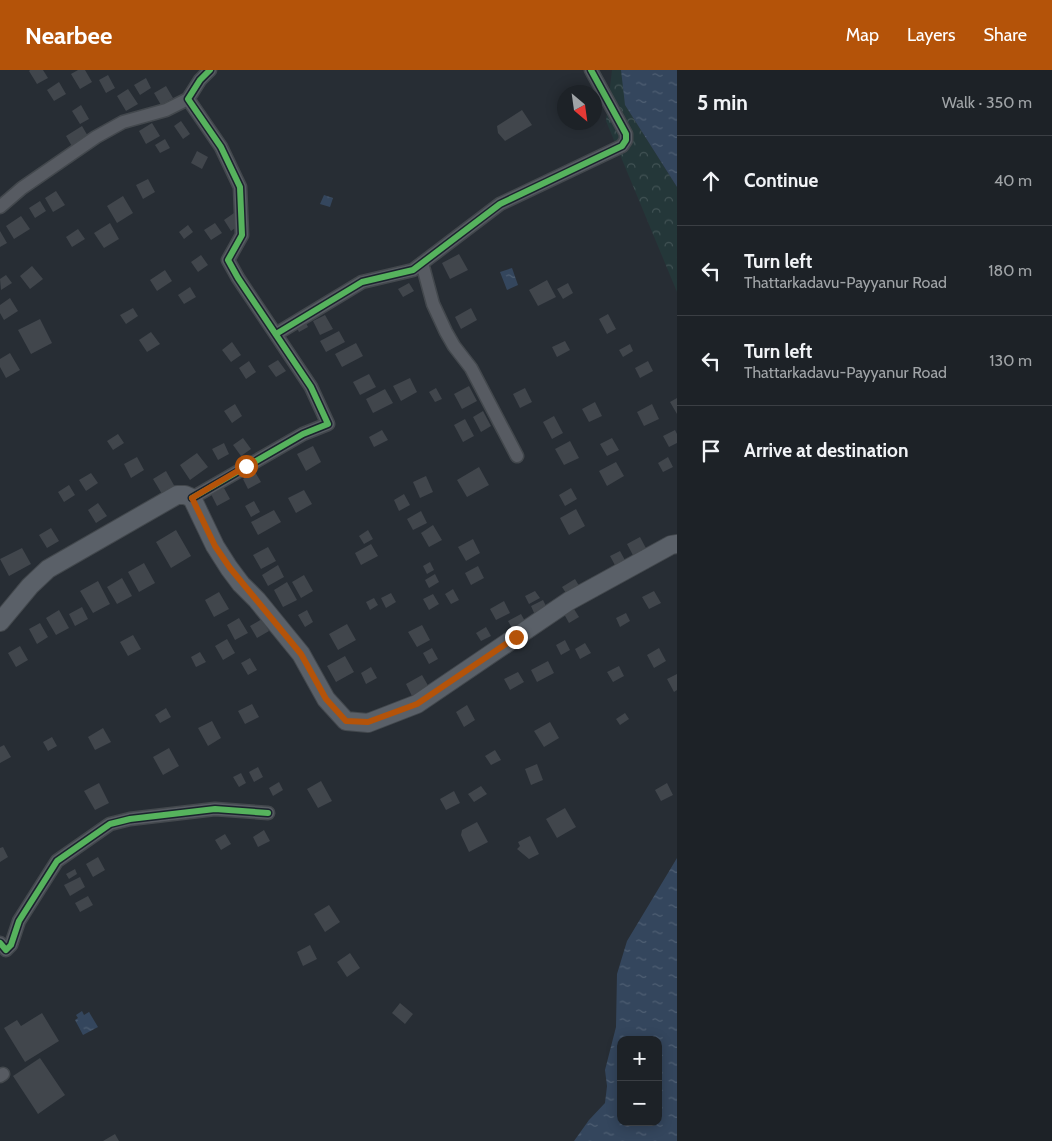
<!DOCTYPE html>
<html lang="en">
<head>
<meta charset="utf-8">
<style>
  body { margin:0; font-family:Cabin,sans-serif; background:#252a2f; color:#f1f3f6 }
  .controls { position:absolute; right:15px; bottom:15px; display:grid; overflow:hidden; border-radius:10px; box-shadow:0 2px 12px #0003 }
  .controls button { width:45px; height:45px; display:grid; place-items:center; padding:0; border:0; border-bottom:1px solid #3b3f44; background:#1d2227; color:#f1f3f6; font:25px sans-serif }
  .compass { position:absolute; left:557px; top:15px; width:45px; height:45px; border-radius:50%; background:#1d2227; box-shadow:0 2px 12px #0003; rotate:151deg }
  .stop { position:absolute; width:15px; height:15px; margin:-11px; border:4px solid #b45309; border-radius:50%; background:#fff }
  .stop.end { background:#b45309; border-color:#fff; box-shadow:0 1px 5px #0008 }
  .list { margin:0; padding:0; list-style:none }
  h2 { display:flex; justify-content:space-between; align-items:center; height:65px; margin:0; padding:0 20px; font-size:21px }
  h2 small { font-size:16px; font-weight:400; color:#a0a4a7 }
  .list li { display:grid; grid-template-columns:32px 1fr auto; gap:15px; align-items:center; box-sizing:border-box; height:90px; padding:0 20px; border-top:1px solid #3b3f44 }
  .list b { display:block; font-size:19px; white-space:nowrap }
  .list p { margin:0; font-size:16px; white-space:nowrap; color:#a0a4a7 }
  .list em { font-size:16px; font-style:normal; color:#a0a4a7 }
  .icon { flex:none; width:28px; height:28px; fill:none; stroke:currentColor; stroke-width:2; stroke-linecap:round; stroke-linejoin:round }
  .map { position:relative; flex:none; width:677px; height:1071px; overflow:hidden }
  header { display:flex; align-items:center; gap:30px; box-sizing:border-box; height:70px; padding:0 25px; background:#b45309; color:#fff }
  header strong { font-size:24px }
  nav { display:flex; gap:28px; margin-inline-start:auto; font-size:18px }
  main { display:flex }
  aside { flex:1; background:#1d2227 }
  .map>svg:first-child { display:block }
  .forest { fill:url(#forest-crowns) }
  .water { fill:url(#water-ripples); fill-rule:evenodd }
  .building { fill:#41464c }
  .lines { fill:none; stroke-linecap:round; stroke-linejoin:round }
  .minor-casing { stroke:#43484d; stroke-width:15 }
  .secondary-casing { stroke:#43484d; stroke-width:20 }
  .minor { stroke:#575b62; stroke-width:12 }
  .secondary { stroke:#5a6068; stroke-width:18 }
  .cycleway-casing { stroke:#1b232e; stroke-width:9 }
  .cycleway { stroke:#56b35d; stroke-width:6 }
  .route { stroke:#b45309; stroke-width:6 }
</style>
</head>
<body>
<header>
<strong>Nearbee</strong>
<nav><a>Map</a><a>Layers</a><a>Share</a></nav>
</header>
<main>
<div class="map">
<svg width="677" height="1071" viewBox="0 0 677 1071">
  <defs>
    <pattern id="forest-crowns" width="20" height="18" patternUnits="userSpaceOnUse" patternTransform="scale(1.25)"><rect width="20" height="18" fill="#243739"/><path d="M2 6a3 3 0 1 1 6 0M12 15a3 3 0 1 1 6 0" fill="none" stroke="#415254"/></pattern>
    <pattern id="water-ripples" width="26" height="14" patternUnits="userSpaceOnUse" patternTransform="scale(1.25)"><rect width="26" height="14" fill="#34465d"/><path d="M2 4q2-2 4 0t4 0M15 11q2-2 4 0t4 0" fill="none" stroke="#4f5f73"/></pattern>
  </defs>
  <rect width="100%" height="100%" fill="#272d34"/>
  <path class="forest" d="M612,0H642L625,35L677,117V222L606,51Z"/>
  <path class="water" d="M621,0H677V117L625,35Z
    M324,125L333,128L330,137L320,134Z
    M512,198L518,215L507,220L500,202Z
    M677,788V1071H574L589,1050L605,1033L607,1016L605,1000L616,957L617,904L627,871ZM621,970H658V1052H621Z
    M82,941L84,945L89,942L98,957L83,965L75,950L78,948L76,945Z"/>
  <path class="building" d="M30,0H43L48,8L37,14L29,1Z
    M78,0H85L92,12L80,19L71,4Z
    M108,5L115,18L106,23L99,10Z
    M146,8L151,18L140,25L134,15Z
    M59,12L66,24L54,31L47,20Z
    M166,16L173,28L161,35L154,23Z
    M128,19L138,34L126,41L117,26Z
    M81,35L89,49L80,54L72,41Z
    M522,40L532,55L505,71L498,63L497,56Z
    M181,51L190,64L183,69L174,56Z
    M152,53L160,66L146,74L139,61Z
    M82,56L89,68L73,78L66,66Z
    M165,69L170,78L160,83L155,75Z
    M197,81L208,87L202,99L191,93Z
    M148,109L155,122L143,129L136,115Z
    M56,121L65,135L53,142L45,128Z
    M123,126L133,143L117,153L107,136Z
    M40,131L46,141L35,148L29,138Z
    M234,143L241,154L231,161L224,150Z
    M21,146L30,159L14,169L6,156Z
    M110,153L119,169L104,178L94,163Z
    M215,153L222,163L211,170L204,160Z
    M188,155L193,162L184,169L179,162Z
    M78,159L85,169L72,177L66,167Z
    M0,161L7,173L0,177Z
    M459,184L468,200L450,209L442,193Z
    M201,185L208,195L198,202L191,192Z
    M32,196L43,209L30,219L20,206Z
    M165,200L172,211L157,221L150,210Z
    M6,205L12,213L1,220L0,209Z
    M547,210L556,227L538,236L529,220Z
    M409,213L414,221L403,227L398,219Z
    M568,213L573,223L563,229L557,219Z
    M190,217L196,227L184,234L178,225Z
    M10,228L18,241L4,250L0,243V235Z
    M133,238L138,246L126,254L120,245Z
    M471,238L477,250L461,259L455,247Z
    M608,244L616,259L607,264L599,249Z
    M325,245L333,259L320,265L313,251Z
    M40,249L52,273L31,284L18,260Z
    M304,249L308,257L299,262L295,254Z
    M339,261L345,272L326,282L320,271Z
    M151,262L160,274L147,282L139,270Z
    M565,271L570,280L557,287L552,277Z
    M232,272L241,285L231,292L222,280Z
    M356,273L363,286L342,297L335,284Z
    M630,274L633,281L623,287L619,280Z
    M10,283L20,300L6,308L0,297V289Z
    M278,290L286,301L276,307L268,296Z
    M249,291L256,302L246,309L239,298Z
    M648,291L653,301L640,308L635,298Z
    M369,304L376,317L360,325L353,312Z
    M410,308L417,322L401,331L393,316Z
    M469,316L477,331L462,339L454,324Z
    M436,318L442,329L435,332L429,322Z
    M525,318L532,332L520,338L513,324Z
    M385,319L393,333L373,343L366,329Z
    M677,328V344L670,332Z
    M595,332L602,346L589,352L582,339Z
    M235,334L242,346L232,353L224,341Z
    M652,334L659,349L644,356L637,342Z
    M483,341L491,356L481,362L473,347Z
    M554,346L563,363L552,369L543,352Z
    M465,349L474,366L463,372L454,355Z
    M382,360L388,370L374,377L369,367Z
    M675,360L677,364V373L669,377L663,366Z
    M118,364L124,373L113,380L107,371Z
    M243,368L251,379L241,386L233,375Z
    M612,368L619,380L607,386L600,374Z
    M570,371L579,388L564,395L555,379Z
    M224,373L229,384L218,390L212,379Z
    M313,376L321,392L306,401L297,384Z
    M197,383L208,397L190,410L180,395Z
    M137,387L144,400L131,408L124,394Z
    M668,387L673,397L663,402L658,393Z
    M616,392L624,406L607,416L599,401Z
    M479,397L489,415L467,427L457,410Z
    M166,401L175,417L162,424L153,409Z
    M255,402L261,412L248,419L243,409Z
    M91,403L98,413L86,421L79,410Z
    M426,406L433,422L420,428L413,412Z
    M69,415L75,425L64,432L58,422Z
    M224,418L230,429L217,436L211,424Z
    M571,418L577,429L565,436L559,425Z
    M304,420L312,434L296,443L288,428Z
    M404,424L410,435L399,441L394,430Z
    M254,431L260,442L251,447L245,436Z
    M98,433L107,446L96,453L88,440Z
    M576,439L585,456L569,465L560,448Z
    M274,440L281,452L258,465L251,452Z
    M421,441L427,453L413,460L407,449Z
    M433,455L442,470L429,477L421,463Z
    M51,458L59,471L47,478L39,465Z
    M176,460L191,486L171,498L156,472Z
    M368,460L373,469L364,474L359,466Z
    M640,467L648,482L635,489L627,474Z
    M473,469L480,483L466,491L458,477Z
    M371,474L378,486L361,495L355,483Z
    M268,477L276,491L261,499L253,485Z
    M22,478L31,494L9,506L0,489Z
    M620,481L626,492L616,497L610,486Z
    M430,492L434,500L427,504L423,496Z
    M144,493L155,513L139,522L128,502Z
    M278,495L284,507L268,516L262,505Z
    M478,496L484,508L471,515L465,503Z
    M435,504L439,512L429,518L425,510Z
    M304,505L313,521L301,528L292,512Z
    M122,508L132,526L117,534L107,517Z
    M575,509L581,519L568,526L562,517Z
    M98,511L110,534L93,543L80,521Z
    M287,512L297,530L283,537L274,520Z
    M453,519L459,530L451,534L445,524Z
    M535,521L540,528L529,534L525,526Z
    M654,521L661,533L649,539L642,527Z
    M219,522L229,539L214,547L205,530Z
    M391,523L396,532L386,538L381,528Z
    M433,524L439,534L429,540L423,529Z
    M374,528L378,535L370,540L366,532Z
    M543,530L547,538L535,545L531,536Z
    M504,531L510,543L496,550L490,539Z
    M82,537L88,549L75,556L69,544Z
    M574,539L579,547L569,553L564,544Z
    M59,540L69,558L56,565L46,548Z
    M307,540L313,552L305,557L298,545Z
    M626,543L630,551L620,557L616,548Z
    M521,544L526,553L513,560L508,551Z
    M239,548L248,563L235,570L227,555Z
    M262,549L269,561L257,568L250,556Z
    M40,553L48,567L37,574L29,559Z
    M347,554L356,570L338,580L329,564Z
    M422,555L430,570L417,577L408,562Z
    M486,557L491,566L481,571L476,563Z
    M133,565L141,579L128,586L120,572Z
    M227,569L235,583L223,590L215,576Z
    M565,570L570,580L561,585L556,575Z
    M585,573L591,583L580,589L575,579Z
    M20,576L28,590L16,597L8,583Z
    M432,578L438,589L429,594L423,583Z
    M659,578L666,591L654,598L647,585Z
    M200,582L206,592L196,597L191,587Z
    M345,586L354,602L336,612L327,596Z
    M250,588L257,600L248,605L241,593Z
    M548,591L554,603L537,612L531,600Z
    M619,596L624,606L613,612L607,602Z
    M371,597L377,608L366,614L361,603Z
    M518,602L524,612L510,620L504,609Z
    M677,604V620L674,622L667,609Z
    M422,605L430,619L413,628L406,614Z
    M252,634L259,647L245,654L238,641Z
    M467,635L475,650L464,657L456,642Z
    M166,638L171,647L160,653L155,645Z
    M625,643L629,649L620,655L616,649Z
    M212,651L221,668L208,676L198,658Z
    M550,652L559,668L544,677L534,661Z
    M103,658L111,672L95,680L88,667Z
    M52,667L57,676L48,681L43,672Z
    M4,675L11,687L0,693V677Z
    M169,678L179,696L163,705L153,687Z
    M495,680L501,690L491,695L485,686Z
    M537,694L543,710L531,715L525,699Z
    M258,697L263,707L254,712L249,702Z
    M241,703L246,713L239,717L233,707Z
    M321,711L332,731L318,738L307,719Z
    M279,712L283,720L273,726L269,718Z
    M99,713L109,733L95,740L84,721Z
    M667,713L673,725L661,731L655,720Z
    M481,716L487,724L474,732L468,724Z
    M454,721L460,733L446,740L440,729Z
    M565,738L576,757L557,768L546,749Z
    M477,752L488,772L469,782L461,765L462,760Z
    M264,760L270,771L258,777L253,767Z
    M225,764L231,774L221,780L215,770Z
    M530,766L539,784L529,789L517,779L520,776L518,772Z
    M3,777L8,787L0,792V778Z
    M98,787L105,800L93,807L86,794Z
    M75,799L77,804L69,809L66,804Z
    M80,807L85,817L70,826L64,815Z
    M88,826L93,835L80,842L75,833Z
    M329,835L340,852L325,862L314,844Z
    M310,875L317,889L303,896L297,882Z
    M350,883L360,898L347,907L337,892Z
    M400,933L413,944L405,954L392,943Z
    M42,943L59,971L25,992L4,958L17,950L21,956Z
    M40,988L65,1025L38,1044L13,1006Z
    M115,1064L119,1071H103Z"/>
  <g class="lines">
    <defs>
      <path id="minor" d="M0,137L22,118L96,67L123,52L166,40L188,29
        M422,193L433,234L446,262L454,276L471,298L517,386
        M276,264L362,212L413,200L500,134L622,76L626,70V64L591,0
        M192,428L303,364L328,354L311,317L238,208L228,190L242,165L240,117L221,77L188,29L200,10L210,0
        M0,873L6,880L11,875L19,851L57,791L110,754L130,749L215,739L268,743
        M0,1006L3,1004"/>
      <path id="secondary" d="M0,552L30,516L48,499L177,425H185L192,428L215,476L229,498L241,514L257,530L301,584L326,629L346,651L368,653L417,634L569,531L671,475L677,474"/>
    </defs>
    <use href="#minor" class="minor-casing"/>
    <use href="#secondary" class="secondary-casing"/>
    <use href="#minor" class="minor"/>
    <use href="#secondary" class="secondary"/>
    <defs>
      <path id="cycleway" d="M276,264L362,212L413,200L500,134L622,76L626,70V64L591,0
        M192,428L303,364L328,354L311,317L238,208L228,190L242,165L240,117L221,77L188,29L200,10L210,0
        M0,873L6,880L11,875L19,851L57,791L110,754L130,749L215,739L268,743"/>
    </defs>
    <use href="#cycleway" class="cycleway-casing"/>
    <use href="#cycleway" class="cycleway"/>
  </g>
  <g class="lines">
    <path class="route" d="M246,396L192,428L215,476L230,498L301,584L326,629L346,651L368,652L417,634L516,567"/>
  </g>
</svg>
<div class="controls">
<button>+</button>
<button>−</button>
</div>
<svg class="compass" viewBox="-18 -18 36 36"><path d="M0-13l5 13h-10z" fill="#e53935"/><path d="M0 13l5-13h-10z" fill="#a0a4a7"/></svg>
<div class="stop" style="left:246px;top:396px"></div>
<div class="stop end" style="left:516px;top:567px"></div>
</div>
<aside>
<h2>5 min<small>Walk · 350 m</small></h2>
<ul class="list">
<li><svg class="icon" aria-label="ahead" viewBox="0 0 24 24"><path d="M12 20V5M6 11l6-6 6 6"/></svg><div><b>Continue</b></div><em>40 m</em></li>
<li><svg class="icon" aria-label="left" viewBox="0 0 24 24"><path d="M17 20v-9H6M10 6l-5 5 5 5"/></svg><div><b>Turn left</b><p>Thattarkadavu-Payyanur Road</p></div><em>180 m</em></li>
<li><svg class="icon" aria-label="left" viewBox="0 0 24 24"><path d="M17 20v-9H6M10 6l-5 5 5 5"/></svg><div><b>Turn left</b><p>Thattarkadavu-Payyanur Road</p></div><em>130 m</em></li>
<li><svg class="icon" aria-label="arrive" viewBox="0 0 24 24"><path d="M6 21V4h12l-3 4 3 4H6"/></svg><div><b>Arrive at destination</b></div></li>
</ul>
</aside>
</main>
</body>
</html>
